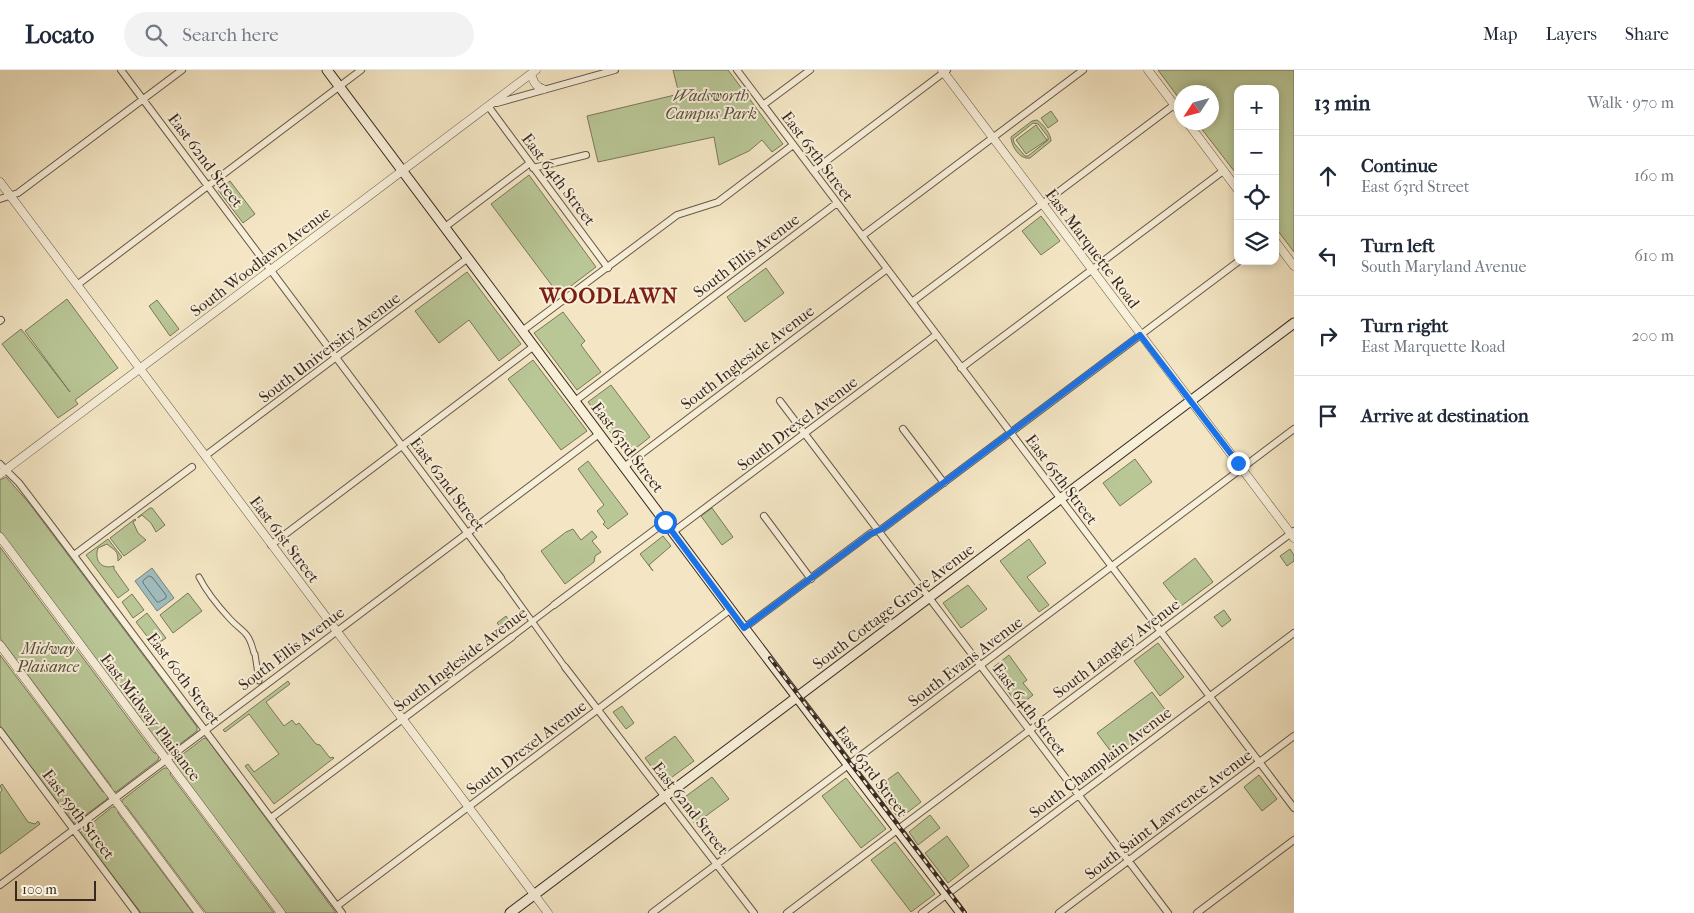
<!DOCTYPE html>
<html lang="en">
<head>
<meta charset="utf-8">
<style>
  body { margin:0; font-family:"IM FELL French Canon",serif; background:#f2f2f3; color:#1f2937 }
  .controls { position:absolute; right:15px; top:15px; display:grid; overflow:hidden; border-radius:10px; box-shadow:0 2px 8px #0003 }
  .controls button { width:45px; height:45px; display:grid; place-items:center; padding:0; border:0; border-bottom:1px solid #e0e1e3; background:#fff; color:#1f2937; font:25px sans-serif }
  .compass { position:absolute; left:1174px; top:15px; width:45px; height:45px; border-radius:50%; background:#fff; box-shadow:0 2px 8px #0003; rotate:234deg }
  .scale { position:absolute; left:15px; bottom:12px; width:81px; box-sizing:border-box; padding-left:5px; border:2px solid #372820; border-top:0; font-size:14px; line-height:18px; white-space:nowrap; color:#372820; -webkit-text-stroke:4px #f8efd9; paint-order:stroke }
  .stop { position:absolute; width:15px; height:15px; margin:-11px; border:4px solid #1a73e8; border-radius:50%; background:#fff }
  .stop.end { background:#1a73e8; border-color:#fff; box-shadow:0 1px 5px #0008 }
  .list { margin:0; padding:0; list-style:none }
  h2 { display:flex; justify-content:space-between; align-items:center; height:65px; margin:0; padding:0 20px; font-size:21px }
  h2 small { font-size:16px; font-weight:400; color:#747a83 }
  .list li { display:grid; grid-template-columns:32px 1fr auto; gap:15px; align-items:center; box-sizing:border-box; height:80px; padding:0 20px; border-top:1px solid #e0e1e3 }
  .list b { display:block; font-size:19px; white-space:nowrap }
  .list p { margin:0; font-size:16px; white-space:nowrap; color:#747a83 }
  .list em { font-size:16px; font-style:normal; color:#747a83 }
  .icon { flex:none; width:28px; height:28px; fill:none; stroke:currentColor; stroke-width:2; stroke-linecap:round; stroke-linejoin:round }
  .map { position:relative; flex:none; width:1294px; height:843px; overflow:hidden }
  header { display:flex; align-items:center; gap:30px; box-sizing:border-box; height:70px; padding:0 25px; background:#fff; border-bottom:1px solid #e0e1e3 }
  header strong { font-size:24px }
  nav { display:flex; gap:28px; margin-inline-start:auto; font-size:18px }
  .search { width:350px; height:45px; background:#f2f2f3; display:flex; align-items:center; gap:12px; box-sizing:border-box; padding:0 18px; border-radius:28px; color:#747a83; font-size:19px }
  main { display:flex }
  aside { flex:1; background:#fff }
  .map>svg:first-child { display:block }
  .green { fill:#b9c696; stroke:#78775b; fill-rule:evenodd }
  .water { fill:#a1bdbf; stroke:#77817f }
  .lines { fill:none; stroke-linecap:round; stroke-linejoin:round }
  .shore { stroke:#6c7270; stroke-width:1 }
  .pedestrian-casing { stroke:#665849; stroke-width:7 }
  .minor-casing { stroke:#665849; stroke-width:8 }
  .tertiary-casing { stroke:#665849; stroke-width:9 }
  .secondary-casing { stroke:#372820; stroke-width:11 }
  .pedestrian { stroke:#f8efd9; stroke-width:5 }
  .minor { stroke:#f8efd9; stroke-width:6 }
  .tertiary { stroke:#f8efd9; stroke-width:8 }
  .secondary { stroke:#f8efd9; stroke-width:9 }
  .rail-casing { stroke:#372820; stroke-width:4 }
  .rail { stroke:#f8efd9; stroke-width:2; stroke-dasharray:5.5; stroke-linecap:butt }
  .route { stroke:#1a73e8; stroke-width:6 }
  .labels { text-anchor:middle; stroke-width:4; stroke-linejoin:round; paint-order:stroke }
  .park-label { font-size:16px; font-style:italic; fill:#58503e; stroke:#f8efd9 }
  .street-label { font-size:16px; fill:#372820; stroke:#f8efd9 }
  .district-label { font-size:21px; font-weight:bold; letter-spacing:1px; fill:#7a1f14; stroke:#f8efd9 }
</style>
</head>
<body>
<header>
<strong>Locato</strong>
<div class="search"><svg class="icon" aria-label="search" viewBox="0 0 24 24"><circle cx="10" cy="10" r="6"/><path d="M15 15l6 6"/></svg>Search here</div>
<nav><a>Map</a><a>Layers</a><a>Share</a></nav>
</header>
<main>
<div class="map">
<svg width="1294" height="843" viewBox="0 0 1294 843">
  <rect width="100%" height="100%" fill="#f4e6c4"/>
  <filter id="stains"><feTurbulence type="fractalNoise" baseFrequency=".004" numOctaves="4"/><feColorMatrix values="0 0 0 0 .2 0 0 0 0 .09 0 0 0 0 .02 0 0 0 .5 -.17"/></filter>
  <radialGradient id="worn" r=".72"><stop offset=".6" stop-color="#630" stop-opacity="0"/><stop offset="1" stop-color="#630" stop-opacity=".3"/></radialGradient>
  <path class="green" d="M673,0H728L783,74L772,82L762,70L749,81L719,95L714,67L598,92L587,46L679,24Z
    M1158,0H1294V182L1275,157V19H1238V106L1197,53L1212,52V22H1182L1181,31Z
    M1051,41L1058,51L1048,58L1041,48Z
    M1037,50C1043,54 1051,64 1051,71L1030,88C1020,90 1011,76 1011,67L1032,51ZM1033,53L1038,54L1048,67V70L1028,86H1025L1014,73L1013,69Z
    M1036,55L1047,70L1026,84L1016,70Z
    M529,105L596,197L559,225L491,134Z
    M230,111L255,144L243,153L218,120Z
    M1041,146L1060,171L1041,185L1022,161Z
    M766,198L784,223L745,252L727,227Z
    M467,202L521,274L499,291L469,250L439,273L415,241Z
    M67,229L118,298L75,330L78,334L58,348L2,274L21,259L70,322L25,261Z
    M157,230L179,259L170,266L149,236Z
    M563,242L585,271L581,275L601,302L577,320L534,263Z
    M533,290L587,361L561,380L508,309Z
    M611,315L650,367L627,385L588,332Z
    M1135,389L1152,412L1120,436L1103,413Z
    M588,391L628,444L608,459L603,454L605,452L597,441L604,435L578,399Z
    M6,407L29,433L197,657V661L168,683L162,679V677L0,461V410Z
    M150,438H152L165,455L156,462L151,453L142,445L138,448V447Z
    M712,438L733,467L722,475L701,446Z
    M135,449L136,450L133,452L138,463L146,470L124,486L110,468Z
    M573,459L581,470L592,461L597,467L592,471L601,482L595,486L594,492L565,514L541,481L566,462Z
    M663,466L671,476L649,495L653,501L640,484Z
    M108,469L122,487L118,491C118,480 115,481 107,474L98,478C94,490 101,500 114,496V499L129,520L118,528L86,485Z
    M1029,469L1046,493L1027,507L1049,535L1039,542L1000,491Z
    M0,477L154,683H157L159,687L158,690L116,722L112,721L110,718L111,716L0,568Z
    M1290,479L1294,485V491L1287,496L1280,486Z
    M1195,488L1213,512L1181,536L1163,513Z
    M968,515L987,539L961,558L943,533Z
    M188,523L202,541L173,563L160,545Z
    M132,524L144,540L133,548L122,532Z
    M1224,540L1231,550L1222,557L1214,547Z
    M147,543L166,568L157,574L163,582L162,586L136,552Z
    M506,546L512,555L504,561L497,553Z
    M1158,573L1184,607L1160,626L1134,591Z
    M0,585L103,722H105L108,726L107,729L75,753H73L0,656Z
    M1009,585L1027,610L1023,613L1033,625L1019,636L991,599Z
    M288,611L290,614L266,632L284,656L292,650L296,655L299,653L316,674L320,675L330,688L333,687L334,688L274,734L245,696L248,694L254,702L279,684L249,644L225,662L223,660Z
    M1152,622L1170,646L1115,687L1097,663Z
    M622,636L634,653L626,659L613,642Z
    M675,666L694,691L664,713L645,688Z
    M204,668L207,669L336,843H286L177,698H175L173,693L174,691Z
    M164,698H168L171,702L170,704L274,843H206L126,736L124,737L122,733V730Z
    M898,702L921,732L899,749L876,718Z
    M1259,705L1277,729L1262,741L1244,717Z
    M712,707L729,729L695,754L678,732Z
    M846,708L886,759L861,778L822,726Z
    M2,714L28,752L35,754L38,751L40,754L0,784V723L2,720L0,716Z
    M112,737H115L119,740L118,743L193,843H141L80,763Z
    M930,745L940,758L918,775L909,762Z
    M947,766L969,796L948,813L925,783Z
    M895,772L935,824L911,842L871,790Z"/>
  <path class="water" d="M152,498L174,528L157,541L135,511Z"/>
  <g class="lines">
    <path class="shore" d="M149,506L152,507L166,525V528L159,532H157L143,513V511Z"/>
    <defs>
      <path id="pedestrian" d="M199,507C207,523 218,536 230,549C244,564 248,560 254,583
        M501,508L565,597
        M512,567L554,535
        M255,584L259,611"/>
      <path id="minor" d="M121,0L501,508
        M737,0L1294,738
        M492,33H497L615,0
        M763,35L810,0
        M488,36L608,198
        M533,98L586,85
        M813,101L947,0
        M0,129L18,123L182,0
        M445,157L530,93
        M862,166L1083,0
        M77,215L361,0
        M912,232L1174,35
        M0,251L1,250
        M522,261L677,145L718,132L793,75
        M961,298L1223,101
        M575,331L837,133
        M780,331L1168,843
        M903,359L944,413
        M205,386L468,188
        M0,394L19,413L51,455L342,843
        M624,397L887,199
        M764,446L811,509
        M673,462L936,265
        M271,475L534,276
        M74,485L192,397
        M554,535L665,452
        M744,558L871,463L882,459L1239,191
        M565,597L754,843
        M0,661L136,843
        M271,748L512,567
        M0,815L599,364
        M337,836L731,539
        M652,843L1294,359
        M787,843L1294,461
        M922,843L1294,563
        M1059,843L1294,666
        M1197,843L1294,770"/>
      <path id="tertiary" d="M942,0L1294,468
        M1148,0L1182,45
        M531,4C534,12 535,16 543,19
        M1187,52L1238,120
        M0,112L548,843
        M1275,171L1294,196
        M0,404L536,0
        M0,467L281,843
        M0,575L199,843"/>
      <path id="secondary" d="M327,0L749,564L961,843
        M510,843L1294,253"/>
    </defs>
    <use href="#pedestrian" class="pedestrian-casing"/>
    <use href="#minor" class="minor-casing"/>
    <use href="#tertiary" class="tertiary-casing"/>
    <use href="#secondary" class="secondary-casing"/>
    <use href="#pedestrian" class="pedestrian"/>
    <use href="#minor" class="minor"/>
    <use href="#tertiary" class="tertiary"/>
    <use href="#secondary" class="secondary"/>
    <defs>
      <path id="rail" d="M770,588L965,843"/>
    </defs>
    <use href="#rail" class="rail-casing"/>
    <use href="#rail" class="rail"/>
  </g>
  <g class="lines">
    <path class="route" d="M665,452L744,558L870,464L882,459L1140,265L1238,393"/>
  </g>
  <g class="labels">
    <g class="park-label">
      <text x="711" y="31">Wadsworth<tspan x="711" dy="18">Campus Park</tspan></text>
      <text x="48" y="584">Midway<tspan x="48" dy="18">Plaisance</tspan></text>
    </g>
    <g class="street-label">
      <text transform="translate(818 86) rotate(53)" y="6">East 65th Street</text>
      <text transform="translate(206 90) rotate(53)" y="6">East 62nd Street</text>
      <text transform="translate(559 109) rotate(53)" y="6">East 64th Street</text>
      <text transform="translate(1093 178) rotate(53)" y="6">East Marquette Road</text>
      <text transform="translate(746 185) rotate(-37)" y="6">South Ellis Avenue</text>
      <text transform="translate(260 191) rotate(-37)" y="6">South Woodlawn Avenue</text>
      <text transform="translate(329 277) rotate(-37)" y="6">South University Avenue</text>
      <text transform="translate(747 287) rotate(-37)" y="6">South Ingleside Avenue</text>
      <text transform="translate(797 353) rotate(-37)" y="6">South Drexel Avenue</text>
      <text transform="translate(628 377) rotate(53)" y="6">East 63rd Street</text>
      <text transform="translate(1062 409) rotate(53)" y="6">East 65th Street</text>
      <text transform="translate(448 414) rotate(53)" y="6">East 62nd Street</text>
      <text transform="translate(285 469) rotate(53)" y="6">East 61st Street</text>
      <text transform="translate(893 536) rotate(-37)" y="6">South Cottage Grove Avenue</text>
      <text transform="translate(291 578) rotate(-37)" y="6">South Ellis Avenue</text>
      <text transform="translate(1116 578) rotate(-37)" y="6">South Langley Avenue</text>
      <text transform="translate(460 589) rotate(-37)" y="6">South Ingleside Avenue</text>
      <text transform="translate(965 591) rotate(-37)" y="6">South Evans Avenue</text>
      <text transform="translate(184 608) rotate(53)" y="6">East 60th Street</text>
      <text transform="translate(1030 639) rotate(53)" y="6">East 64th Street</text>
      <text transform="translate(151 647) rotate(53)" y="6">East Midway Plaisance</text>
      <text transform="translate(526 677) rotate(-37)" y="6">South Drexel Avenue</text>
      <text transform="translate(1100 692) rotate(-37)" y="6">South Champlain Avenue</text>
      <text transform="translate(872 701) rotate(53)" y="6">East 63rd Street</text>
      <text transform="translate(691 738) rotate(52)" y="6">East 62nd Street</text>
      <text transform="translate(79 744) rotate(53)" y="6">East 59th Street</text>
      <text transform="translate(1168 744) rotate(-37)" y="6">South Saint Lawrence Avenue</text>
    </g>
    <g class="district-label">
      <text x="609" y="233">WOODLAWN</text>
    </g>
  </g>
  <rect width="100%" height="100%" filter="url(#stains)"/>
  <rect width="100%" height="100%" fill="url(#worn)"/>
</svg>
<div class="controls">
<button>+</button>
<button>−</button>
<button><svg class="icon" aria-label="locate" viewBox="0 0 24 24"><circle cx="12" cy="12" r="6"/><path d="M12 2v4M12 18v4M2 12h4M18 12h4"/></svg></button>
<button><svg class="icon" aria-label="layers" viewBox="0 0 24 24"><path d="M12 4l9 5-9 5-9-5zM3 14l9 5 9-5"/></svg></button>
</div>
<svg class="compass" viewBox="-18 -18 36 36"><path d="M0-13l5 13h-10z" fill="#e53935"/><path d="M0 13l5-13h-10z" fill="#747a83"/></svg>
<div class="scale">100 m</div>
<div class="stop" style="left:665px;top:452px"></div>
<div class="stop end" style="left:1238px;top:393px"></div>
</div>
<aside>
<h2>13 min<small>Walk · 970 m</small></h2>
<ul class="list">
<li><svg class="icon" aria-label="ahead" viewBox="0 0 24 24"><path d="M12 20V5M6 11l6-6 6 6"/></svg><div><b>Continue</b><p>East 63rd Street</p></div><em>160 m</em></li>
<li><svg class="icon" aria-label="left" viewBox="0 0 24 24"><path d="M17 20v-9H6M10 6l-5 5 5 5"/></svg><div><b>Turn left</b><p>South Maryland Avenue</p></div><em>610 m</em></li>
<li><svg class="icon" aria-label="right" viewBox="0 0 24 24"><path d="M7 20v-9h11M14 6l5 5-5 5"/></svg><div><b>Turn right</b><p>East Marquette Road</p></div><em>200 m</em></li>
<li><svg class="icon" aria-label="arrive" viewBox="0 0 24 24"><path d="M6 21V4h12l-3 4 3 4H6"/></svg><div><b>Arrive at destination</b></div></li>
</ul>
</aside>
</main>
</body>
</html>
